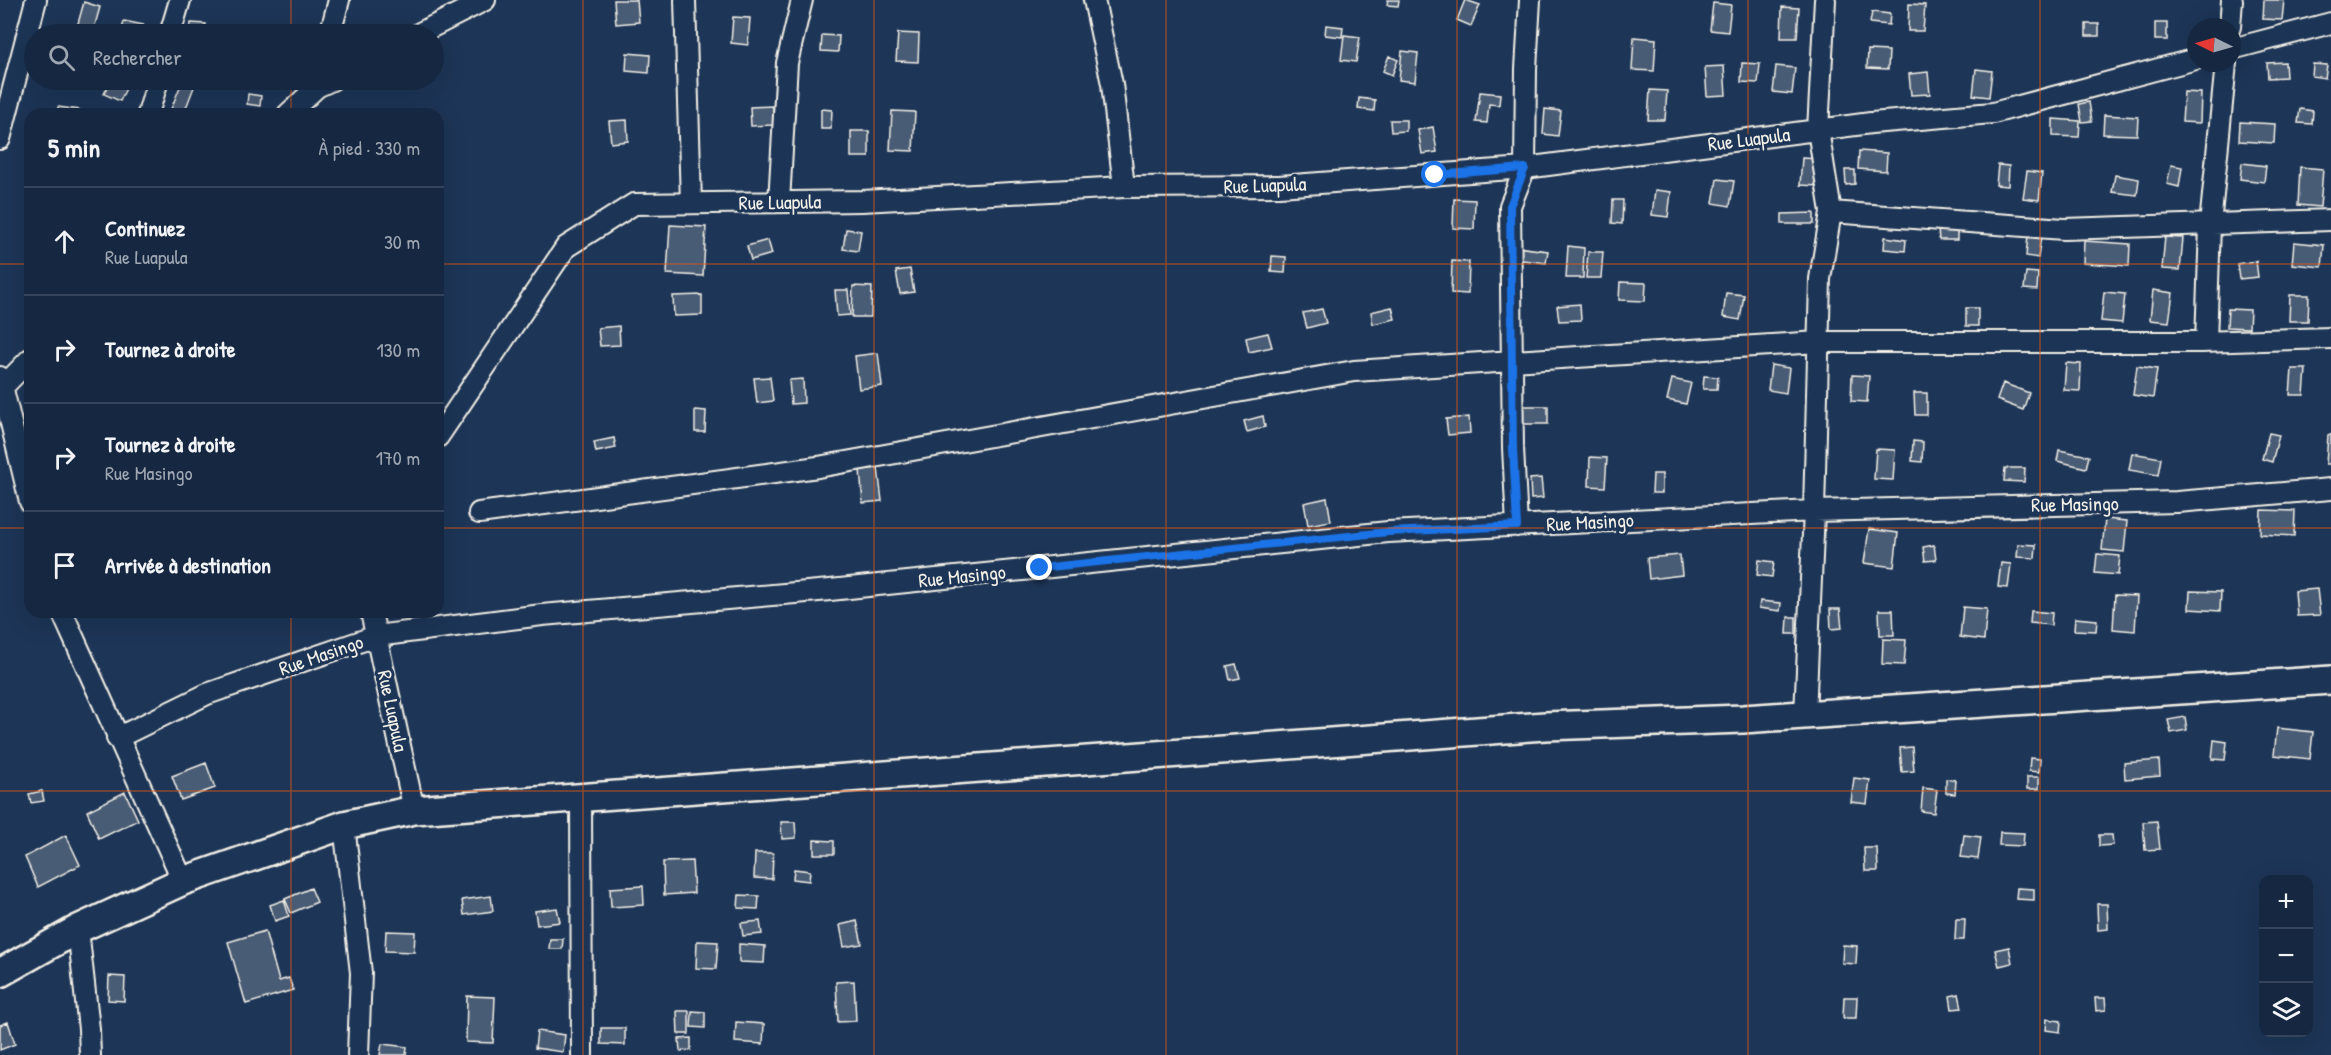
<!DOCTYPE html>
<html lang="fr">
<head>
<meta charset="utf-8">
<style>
  body { margin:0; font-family:"Patrick Hand",sans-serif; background:#23344c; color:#f1f3f6 }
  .controls { position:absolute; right:18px; bottom:18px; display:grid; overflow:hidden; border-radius:12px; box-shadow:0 6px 24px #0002 }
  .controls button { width:54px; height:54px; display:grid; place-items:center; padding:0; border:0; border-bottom:2px solid #35445a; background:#162841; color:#f1f3f6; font:30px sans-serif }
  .compass { position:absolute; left:2187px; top:18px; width:54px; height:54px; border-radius:50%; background:#162841; box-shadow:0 6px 24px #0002; rotate:275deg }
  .stop { position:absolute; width:18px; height:18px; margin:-14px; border:4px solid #1a73e8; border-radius:50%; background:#fff }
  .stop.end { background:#1a73e8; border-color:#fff; box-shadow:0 2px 6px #0008 }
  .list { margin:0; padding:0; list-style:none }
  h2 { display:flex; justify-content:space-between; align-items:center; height:78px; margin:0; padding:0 24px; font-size:26px }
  h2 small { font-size:20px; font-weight:400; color:#9ea6b1 }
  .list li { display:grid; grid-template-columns:39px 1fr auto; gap:18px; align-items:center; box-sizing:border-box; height:108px; padding:0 24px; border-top:2px solid #35445a }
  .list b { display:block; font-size:22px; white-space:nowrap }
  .list p { margin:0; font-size:20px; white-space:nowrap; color:#9ea6b1 }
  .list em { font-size:20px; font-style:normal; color:#9ea6b1 }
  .icon { flex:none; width:33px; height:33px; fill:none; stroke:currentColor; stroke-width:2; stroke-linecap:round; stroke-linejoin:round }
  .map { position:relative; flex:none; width:2331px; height:1055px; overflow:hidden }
  .search { position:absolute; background:#162841; box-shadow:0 6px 24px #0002; left:24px; top:24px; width:420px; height:66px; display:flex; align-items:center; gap:15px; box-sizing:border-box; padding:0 21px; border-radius:33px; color:#9ea6b1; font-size:22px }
  .panel { position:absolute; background:#162841; box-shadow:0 6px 24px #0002; left:24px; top:108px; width:420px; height:510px; border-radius:18px }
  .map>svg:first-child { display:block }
  .building { fill:#485b74; stroke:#f4f1e8; stroke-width:1.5 }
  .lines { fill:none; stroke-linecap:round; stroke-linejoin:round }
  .street-casing { stroke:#f4f1e8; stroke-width:24 }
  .secondary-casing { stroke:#f4f1e8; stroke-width:32 }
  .street { stroke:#1d3557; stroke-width:20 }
  .secondary { stroke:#1d3557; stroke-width:27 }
  .route { stroke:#1a73e8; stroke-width:8 }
  .grid { fill:none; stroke:#e8590c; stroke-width:1.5; stroke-opacity:0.55 }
  .labels { text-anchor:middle; stroke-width:6; stroke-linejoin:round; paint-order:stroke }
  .street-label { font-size:20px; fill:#f4f1e8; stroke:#1d3557 }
</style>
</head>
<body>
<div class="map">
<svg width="2331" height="1055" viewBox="0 0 2331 1055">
  <rect width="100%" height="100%" fill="#1d3557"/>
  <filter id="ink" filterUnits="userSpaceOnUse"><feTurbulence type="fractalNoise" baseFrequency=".0167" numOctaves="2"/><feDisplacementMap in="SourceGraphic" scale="12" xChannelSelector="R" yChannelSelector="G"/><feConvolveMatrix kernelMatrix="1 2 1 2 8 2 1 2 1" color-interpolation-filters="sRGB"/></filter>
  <g filter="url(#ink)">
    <path class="building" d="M614,0H637L639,22L616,24Z
      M1388,0H1399L1398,6L1387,5Z
      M1465,0L1480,5L1471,26L1457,20Z
      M2264,0H2284L2282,20L2263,19Z
      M84,2L100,7L93,32L77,27Z
      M1713,3L1731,5L1728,32L1710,30Z
      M1909,4L1925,5L1923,31H1908Z
      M1782,7L1799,8L1797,38H1781Z
      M1872,12L1890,14L1889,25L1870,23Z
      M733,17L750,18L748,45L731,43Z
      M124,21L144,25L142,34H121Z
      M191,23L206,24L205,34L190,33Z
      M2155,23H2167V40H2155Z
      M2086,24H2099V36H2086Z
      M1326,25L1343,27L1342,37L1325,35Z
      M242,29L269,31V34H242Z
      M898,33L919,34L918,62L896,61Z
      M822,35L839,36L838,52L821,51Z
      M1344,35L1360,37L1356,62L1341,60Z
      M1634,37L1656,39L1654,71L1632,70Z
      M1868,50L1889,51L1888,69L1867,68Z
      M1402,51L1418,53L1415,82L1399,80Z
      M627,53L650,55L649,73L626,71Z
      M1389,56L1398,60L1392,75L1383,71Z
      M2285,62L2286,77L2268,78L2267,63Z
      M1742,63L1760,64L1758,83L1741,82Z
      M2313,64L2327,65L2325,78L2312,76Z
      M1724,66L1726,95L1707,96L1705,67Z
      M1776,66L1795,68L1792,94L1773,92Z
      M1976,69L1992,71L1989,97L1973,95Z
      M1928,72L1930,94L1911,95L1909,74Z
      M111,80H130L120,101L104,94Z
      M233,80H247L246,85L232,83Z
      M182,82L194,87L184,113L171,109Z
      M1650,90L1667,91L1665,120H1648Z
      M1480,92L1500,94L1499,105L1489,104L1487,123L1476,122Z
      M2184,92L2201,93L2200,123L2182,122Z
      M248,94L261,96L260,106L247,104Z
      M1359,98L1375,100L1374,111L1358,109Z
      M2089,102L2092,121L2082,122L2079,104Z
      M773,106V125L751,126L750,107Z
      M58,107L80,110L79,114H57Z
      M821,109L832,110L831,129H821Z
      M1545,109L1561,111L1558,136L1543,134Z
      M2300,109L2313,111L2312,124L2298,123Z
      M892,111L915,112L913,151L890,150Z
      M2104,115L2138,117L2137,135L2103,134Z
      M2053,119L2080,121L2079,137L2053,136Z
      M627,120L628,141L611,143L609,121Z
      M1390,120H1406V131L1391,132Z
      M2240,122L2275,124L2274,143L2239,141Z
      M1433,127L1437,152L1422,154L1418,130Z
      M851,131H869V157H851Z
      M1859,151L1887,153L1886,171L1858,169Z
      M1802,158L1821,159L1819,186L1800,185Z
      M2242,163L2266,166L2264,182L2240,179Z
      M1998,165L2009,166L2008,186L1996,185Z
      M2171,165L2182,167L2179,187L2167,184Z
      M2300,167L2323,169L2320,207L2298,205Z
      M1845,170H1855V184L1846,185Z
      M2027,171L2042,173L2039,200L2023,198Z
      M2115,175L2139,179L2137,195L2112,192Z
      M1717,179L1734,181L1730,206L1713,203Z
      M1655,190L1671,192L1668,217L1652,215Z
      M1454,199L1475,200L1474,229L1453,228Z
      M1613,200H1623L1622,224L1612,223Z
      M1814,213V224H1782V214Z
      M670,225L706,227L703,276L667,274Z
      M1957,228V240H1939L1938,229Z
      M846,229L861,231L858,251L843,249Z
      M2028,235L2041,236L2038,258L2026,256Z
      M1885,237L1906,240L1905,251L1884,249Z
      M2165,237L2183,238L2180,270L2162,269Z
      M768,240L772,254L751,260L747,246Z
      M2084,241L2130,244L2129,266L2083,263Z
      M2294,242L2324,245L2322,267L2292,264Z
      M1568,246L1584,248L1583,278H1566Z
      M1516,247L1548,251L1546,263L1515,259Z
      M1588,252H1603L1601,278H1586Z
      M1272,256L1286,257L1285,273L1271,272Z
      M1452,261L1469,262L1468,294L1451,293Z
      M2256,261L2258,277L2239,279L2237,264Z
      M910,269L914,292L900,294L896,271Z
      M2026,272L2038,273L2037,290L2024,289Z
      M1620,282L1646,283L1645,301L1619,300Z
      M853,286L872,287L871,317H852Z
      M835,290H848L850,315L837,316Z
      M2153,290L2173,293L2169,322L2150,320Z
      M2104,292L2125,294L2122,323L2101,321Z
      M1726,293L1744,295L1740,320L1723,317Z
      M702,295V315L674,316L673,296Z
      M2290,295H2309L2308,321H2289Z
      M1580,304L1581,320L1559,321L1557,306Z
      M1392,307L1395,319L1373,324L1371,312Z
      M1966,308H1978V326H1966Z
      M1322,309L1326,323L1307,328L1303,313Z
      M2228,309L2250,310L2249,328L2227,327Z
      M619,326L620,345L600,346L598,328Z
      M1268,333L1272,347L1249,352L1246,338Z
      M878,353L882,386L859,389L855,356Z
      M2066,363L2081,364L2080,391L2064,390Z
      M1771,365L1789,368L1786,393L1768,390Z
      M2137,366L2157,369L2153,398L2133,395Z
      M2292,369H2306L2304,395H2290Z
      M1852,375L1869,376L1867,402L1851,401Z
      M1704,376L1718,377L1717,389H1703Z
      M770,377L773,401L757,403L754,378Z
      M803,379L804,403L791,404L789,380Z
      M1672,379L1691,383L1686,404L1667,400Z
      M2003,383L2029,393L2023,410L1997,400Z
      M1914,393H1927V415H1915Z
      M1522,406H1548V424H1522Z
      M695,410L706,411L705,432H695Z
      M1263,416L1265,427L1247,432L1244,421Z
      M1469,417L1470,433L1448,435L1446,419Z
      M2269,433L2279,435L2272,462L2262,459Z
      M2328,435H2331V464H2326Z
      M614,438L616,448L596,452L594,442Z
      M1913,441L1923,442L1922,462L1912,461Z
      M1876,449L1895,450L1893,480L1874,479Z
      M2059,450L2089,456L2086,468L2057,461Z
      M2132,453L2161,458L2158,475L2129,470Z
      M1590,457L1607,458L1605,487L1589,486Z
      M878,468L882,501L863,503L860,470Z
      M2005,468H2025L2024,482L2004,481Z
      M1653,474H1662V493H1652Z
      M1541,478L1543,498L1531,499L1530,479Z
      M1327,498L1331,521L1308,525L1304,503Z
      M2261,510L2295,511L2294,536L2260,534Z
      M2105,519L2127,521L2124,552L2102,550Z
      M1869,529L1898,533L1894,567L1864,563Z
      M2018,544L2036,545L2035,558L2017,557Z
      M1934,545L1936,560L1925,561L1923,547Z
      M2097,554L2120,556L2118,575L2095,573Z
      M1680,555L1682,575L1649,579L1647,558Z
      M1759,560L1774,562L1772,577L1757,575Z
      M2001,563L2011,564L2008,588L1998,587Z
      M2317,589L2320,615L2297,616L2295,591Z
      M2190,591L2221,592L2220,611L2189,609Z
      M2115,595L2137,596L2135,631L2113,629Z
      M1760,601L1781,603L1780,611L1759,608Z
      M1963,607L1987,609L1984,640L1960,637Z
      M1830,609H1840L1842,628L1831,629Z
      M1879,610H1893L1894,635H1880Z
      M2031,611L2052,613L2051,625L2030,623Z
      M1788,617H1796V634H1787Z
      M2075,618L2097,620L2096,631L2074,630Z
      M1883,639L1906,640L1904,665L1882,664Z
      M1236,664L1240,678L1230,680L1227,666Z
      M2185,717L2187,730L2171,733L2168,720Z
      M2277,728L2313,732L2310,759L2274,755Z
      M2214,740L2227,742L2225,760L2212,759Z
      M1912,747L1914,771L1902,772L1900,748Z
      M2030,758L2040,759L2039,772L2029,771Z
      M2159,760L2160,776L2125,779L2124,763Z
      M206,763L215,788L181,800L172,776Z
      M2027,777H2039V789H2027Z
      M1854,778L1870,780L1867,804L1851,802Z
      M1946,779L1956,780L1955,794L1946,793Z
      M1923,788L1937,790L1934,813L1921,811Z
      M42,791L44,801L31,803L29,794Z
      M125,792L138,820L99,839L87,811Z
      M2157,821L2160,849L2145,850L2143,822Z
      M781,822H795L796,838L782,839Z
      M2000,832L2024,833L2023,846L1999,845Z
      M66,835L80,865L38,887L25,857Z
      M1964,835L1981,837L1978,859L1961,857Z
      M2099,835H2112L2113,845L2099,846Z
      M814,840L834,841V854H814Z
      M1864,848H1877L1878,871H1865Z
      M755,853H773L772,879L754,878Z
      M692,861L694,893L664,895L663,862Z
      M794,869L810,871L809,881L793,879Z
      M643,886L644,905L611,907L610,888Z
      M311,888L317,902L291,913L285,899Z
      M2017,888L2034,889V900L2016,899Z
      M739,895L759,896L758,909L738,908Z
      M491,896L493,911L464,915L462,900Z
      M284,900L289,916L275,921L270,905Z
      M2097,904H2107L2108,929L2098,930Z
      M557,908L560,922L537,925L535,911Z
      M1956,919H1965L1964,940H1955Z
      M760,921L762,934L743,936L741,923Z
      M857,921L862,944L844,947L840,925Z
      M265,931L279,981L289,978L293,990L246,1004L228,942Z
      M386,931L415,932L414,952L385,951Z
      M550,939H563L562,949H549Z
      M697,941L718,942L716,969L696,968Z
      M739,944L765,946L764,963L739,962Z
      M1843,945L1857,946L1856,964L1842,963Z
      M2009,947L2012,963L1999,966L1995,950Z
      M109,976L125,977L124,1001L108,1000Z
      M854,981L856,1021L838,1022L836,982Z
      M1959,994L1962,1008L1952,1009L1950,996Z
      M467,996L495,997L493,1043L466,1042Z
      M1844,997H1857L1856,1018H1843Z
      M2095,998H2105L2106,1010L2096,1011Z
      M677,1011H689V1034H678Z
      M692,1011L705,1012V1028L691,1027Z
      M2047,1019L2061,1021L2060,1032L2046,1030Z
      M8,1022L15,1044L0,1050V1025Z
      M736,1022L764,1024L763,1044L735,1042Z
      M601,1028H625V1045L601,1044Z
      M537,1031L565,1035L563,1052L535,1048Z
      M691,1038V1050L680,1051L679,1039Z
      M382,1044L407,1047L406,1055H380Z"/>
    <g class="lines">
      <defs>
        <path id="street" d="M685,0L691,203
          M1094,0L1112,84L1124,187
          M2230,27L2232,0
          M170,34L180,0
          M330,34L339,0
          M418,34L485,0
          M2232,49L2331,23
          M148,114L158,80
          M288,114L317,87L332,80
          M0,139L36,0
          M779,202L787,63L802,0
          M1831,212L2064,229L2331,220
          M2206,342L2210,225L2226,63
          M0,377L30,502
          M0,390L30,359
          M438,437L566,247L634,204L862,201L1124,187L1279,186L1525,168L1871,123L1993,113L2196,59
          M479,513L818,467L1354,371L1819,342H2201L2331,338
          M1517,526L1513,448L1510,206L1525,168L1526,69L1530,0
          M62,612L183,881
          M371,612L414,810
          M1805,715L1814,511L1820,279L1831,212L1818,130L1825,0
          M117,738L207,694L376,636L542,615L830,590L1388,532L1814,511L2177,502L2331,489
          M581,798L582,1055
          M344,825L361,973L358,1055
          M78,929L89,1029L90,1055"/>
        <path id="secondary" d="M0,973L78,929L183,881L344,825L414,810L1545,726L1743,719L2331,680"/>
      </defs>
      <use href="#street" class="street-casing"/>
      <use href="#secondary" class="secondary-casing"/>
      <use href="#street" class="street"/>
      <use href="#secondary" class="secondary"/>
    </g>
  </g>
  <g class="lines" filter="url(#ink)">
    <path class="route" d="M1040,568L1388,532L1517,526L1513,448L1510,206L1525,168L1435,175"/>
  </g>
  <path class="grid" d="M291,0V34M583,0V1055M874,0V1055M1166,0V1055M1457,0V1055M1748,0V1055M2040,0V1055M291,80V114M0,264H30M438,264H2331M0,528H30M438,528H2331M291,612V1055M0,791H2331"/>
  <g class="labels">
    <g class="street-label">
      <text transform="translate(1749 139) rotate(-7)" y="7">Rue Luapula</text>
      <text transform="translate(1265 185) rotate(-2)" y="7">Rue Luapula</text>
      <text transform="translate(780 202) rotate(-1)" y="7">Rue Luapula</text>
      <text transform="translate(2075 504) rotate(-1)" y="7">Rue Masingo</text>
      <text transform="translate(1590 522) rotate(-3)" y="7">Rue Masingo</text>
      <text transform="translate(962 576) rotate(-6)" y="7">Rue Masingo</text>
      <text transform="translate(321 655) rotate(-19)" y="7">Rue Masingo</text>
      <text transform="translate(393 711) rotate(78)" y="7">Rue Luapula</text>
    </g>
  </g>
</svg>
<div class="controls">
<button>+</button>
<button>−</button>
<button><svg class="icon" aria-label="layers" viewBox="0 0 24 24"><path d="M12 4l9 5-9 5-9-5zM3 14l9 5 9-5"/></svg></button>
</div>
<svg class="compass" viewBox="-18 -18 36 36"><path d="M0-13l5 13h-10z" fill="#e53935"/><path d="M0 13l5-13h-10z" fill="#9ea6b1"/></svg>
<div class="stop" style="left:1435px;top:175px"></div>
<div class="stop end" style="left:1040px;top:568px"></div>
<div class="search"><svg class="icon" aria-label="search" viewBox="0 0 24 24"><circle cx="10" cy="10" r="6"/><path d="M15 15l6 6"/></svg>Rechercher</div>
<section class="panel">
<h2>5 min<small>À pied · 330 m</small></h2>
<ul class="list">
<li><svg class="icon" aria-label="ahead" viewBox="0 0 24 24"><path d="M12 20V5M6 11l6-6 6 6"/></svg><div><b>Continuez</b><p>Rue Luapula</p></div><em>30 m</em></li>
<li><svg class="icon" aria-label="right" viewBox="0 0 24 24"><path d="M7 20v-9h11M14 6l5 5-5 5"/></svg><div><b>Tournez à droite</b></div><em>130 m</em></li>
<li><svg class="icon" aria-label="right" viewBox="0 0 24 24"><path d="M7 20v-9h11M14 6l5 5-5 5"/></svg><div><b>Tournez à droite</b><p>Rue Masingo</p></div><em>170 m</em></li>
<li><svg class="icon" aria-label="arrive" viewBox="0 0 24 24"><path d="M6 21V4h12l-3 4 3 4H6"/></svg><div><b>Arrivée à destination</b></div></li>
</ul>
</section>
</div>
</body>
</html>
